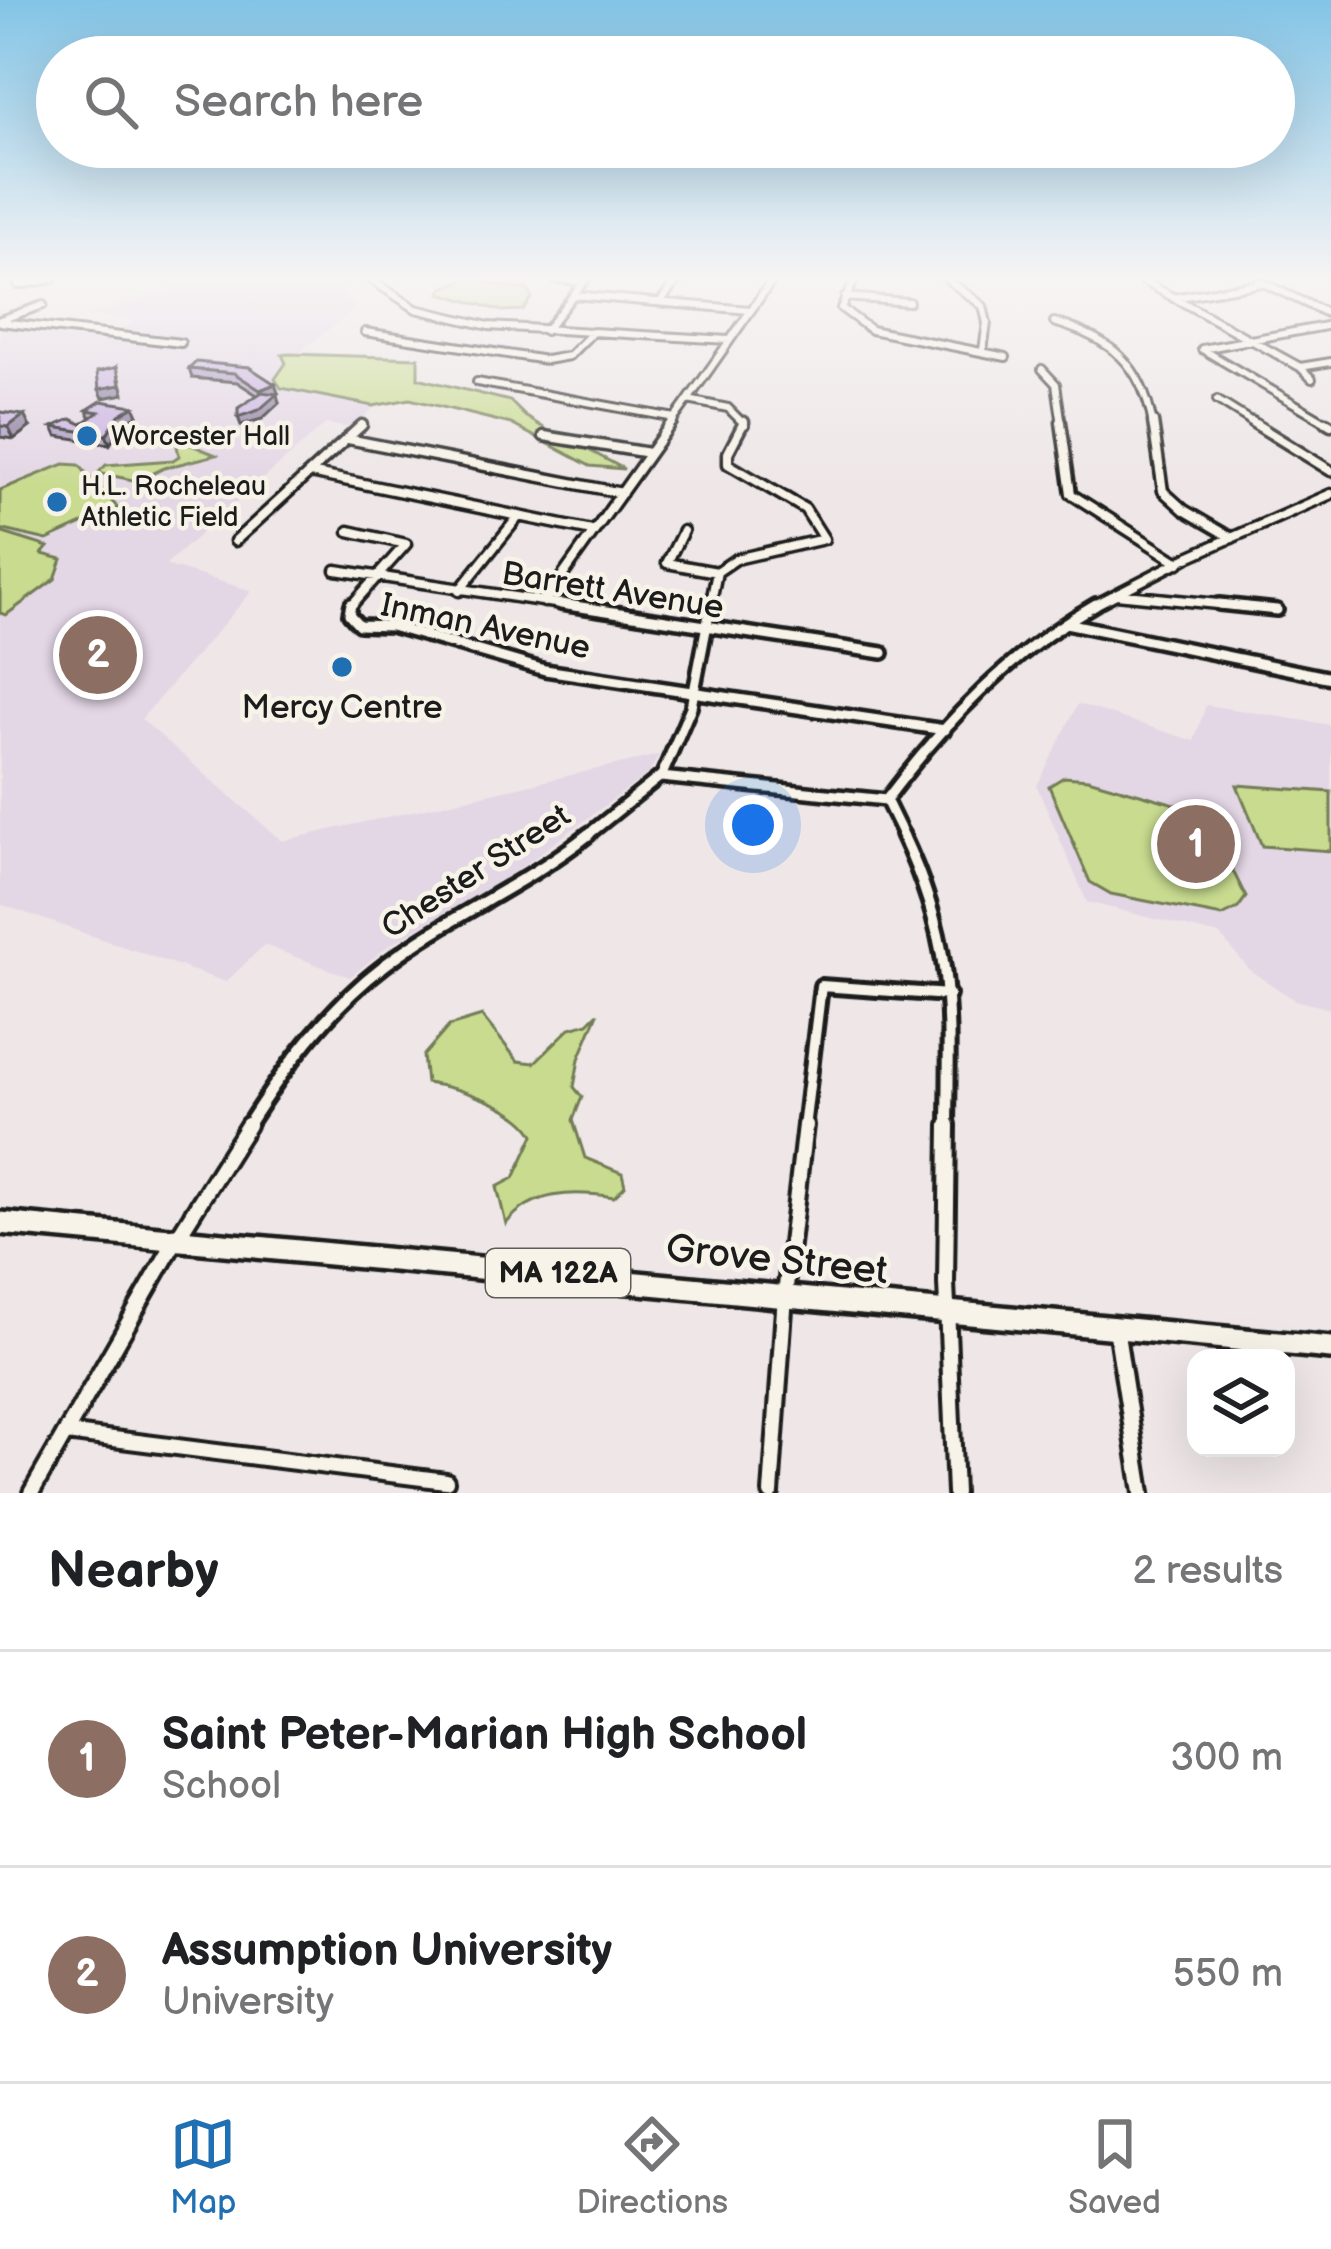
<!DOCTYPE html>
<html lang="en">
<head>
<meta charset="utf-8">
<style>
  body { margin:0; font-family:"Balsamiq Sans",sans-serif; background:#f2f2f2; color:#202124 }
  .controls { position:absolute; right:36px; bottom:36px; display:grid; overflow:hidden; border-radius:24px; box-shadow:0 12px 48px #0002 }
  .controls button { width:108px; height:108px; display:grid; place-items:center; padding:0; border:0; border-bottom:3px solid #e0e0e0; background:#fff; color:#202124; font:60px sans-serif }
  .you { position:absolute; left:753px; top:825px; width:42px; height:42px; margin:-30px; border:9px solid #fff; border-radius:50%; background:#1a73e8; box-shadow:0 0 0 18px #1a73e833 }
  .badge { display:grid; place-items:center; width:78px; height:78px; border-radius:50%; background:#1f6fb2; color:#fff; font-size:39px; font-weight:700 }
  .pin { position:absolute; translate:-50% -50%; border:6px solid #fff; box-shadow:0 3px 12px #0006 }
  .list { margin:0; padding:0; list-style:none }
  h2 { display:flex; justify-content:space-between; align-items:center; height:156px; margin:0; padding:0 48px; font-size:51px }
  h2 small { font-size:39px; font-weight:400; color:#757577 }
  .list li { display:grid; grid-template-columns:78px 1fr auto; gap:36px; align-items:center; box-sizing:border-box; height:216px; padding:0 48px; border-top:3px solid #e0e0e0 }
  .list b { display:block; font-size:45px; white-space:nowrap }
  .list p { margin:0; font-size:39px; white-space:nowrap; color:#757577 }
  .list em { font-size:39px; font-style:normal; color:#757577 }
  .icon { flex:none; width:66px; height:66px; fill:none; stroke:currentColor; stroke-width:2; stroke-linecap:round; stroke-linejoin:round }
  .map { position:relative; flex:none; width:1331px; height:1493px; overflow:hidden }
  .search { position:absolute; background:#fff; box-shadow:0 12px 48px #0002; left:36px; right:36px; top:36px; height:132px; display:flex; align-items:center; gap:30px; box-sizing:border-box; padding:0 42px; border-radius:66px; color:#757577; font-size:45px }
  .sheet { height:588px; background:#fff }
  nav { display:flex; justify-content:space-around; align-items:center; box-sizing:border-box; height:168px; border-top:3px solid #e0e0e0; background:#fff; font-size:33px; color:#757577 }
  nav a { display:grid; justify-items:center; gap:6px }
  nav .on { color:#1f6fb2 }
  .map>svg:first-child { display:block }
  .built { fill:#e3d6e5 }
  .green { fill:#c8db8f; stroke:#727c56; stroke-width:3 }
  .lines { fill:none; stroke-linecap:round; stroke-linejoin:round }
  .street-far4-casing { stroke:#1c1c1c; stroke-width:12 }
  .street-far3-casing { stroke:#1c1c1c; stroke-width:15 }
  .street-far2-casing { stroke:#1c1c1c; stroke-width:18 }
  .street-far1-casing { stroke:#1c1c1c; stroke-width:20 }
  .street-casing { stroke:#1c1c1c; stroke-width:22 }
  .primary-casing { stroke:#1c1c1c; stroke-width:30 }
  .street-far4 { stroke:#f7f3e8; stroke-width:6 }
  .street-far3 { stroke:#f7f3e8; stroke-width:8 }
  .street-far2 { stroke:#f7f3e8; stroke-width:9 }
  .street-far1 { stroke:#f7f3e8; stroke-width:10 }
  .street { stroke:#f7f3e8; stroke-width:14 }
  .primary { stroke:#f7f3e8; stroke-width:21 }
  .wall { fill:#ac98c2; stroke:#1c1c1c; stroke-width:3 }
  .shaded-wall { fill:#8c7c9e; stroke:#1c1c1c; stroke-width:3 }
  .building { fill:#c8b1e1; stroke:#1c1c1c; stroke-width:3 }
  .poi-dot { fill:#1f6fb2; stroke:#f7f3e8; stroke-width:4.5 }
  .labels { text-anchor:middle; stroke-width:9; stroke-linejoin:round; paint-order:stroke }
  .far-poi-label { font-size:27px; fill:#1c1c1c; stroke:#f7f3e8; text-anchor:start }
  .shield { fill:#f7f3e8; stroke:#5e5c59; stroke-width:3 }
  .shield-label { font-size:30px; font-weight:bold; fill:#1c1c1c }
  .street-label { font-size:33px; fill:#1c1c1c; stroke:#f7f3e8 }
  .poi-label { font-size:33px; fill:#1c1c1c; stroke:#f7f3e8 }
  .near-street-label { font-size:39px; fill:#1c1c1c; stroke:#f7f3e8 }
</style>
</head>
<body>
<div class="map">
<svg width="1331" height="1493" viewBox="0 0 1331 1493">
  <rect width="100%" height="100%" fill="#eee6e7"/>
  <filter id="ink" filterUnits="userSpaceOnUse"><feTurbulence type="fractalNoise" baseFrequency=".00833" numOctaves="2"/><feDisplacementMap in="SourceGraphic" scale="24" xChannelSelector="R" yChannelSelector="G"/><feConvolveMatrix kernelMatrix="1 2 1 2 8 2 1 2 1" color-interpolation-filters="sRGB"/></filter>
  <g filter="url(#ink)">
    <path class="built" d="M199,279L336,283L349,279L342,284L354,310L302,350L417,369L351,428L326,424L165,565L252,591L141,719L282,841L659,755L649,773L516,871L388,946L350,977L264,945L226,982L0,904V325L108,338L136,320L90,315Z
      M1078,704L1194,741L1206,705L1331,725V1009L1295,1000L1251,971L1220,935L1087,902L1037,786Z"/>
    <path class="green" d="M466,279L528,290L532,297L523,310L502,311L440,293L443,288Z
      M288,354L418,358V378L510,401L525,416L555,435L558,442L583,447L624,469L590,466L511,424L410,399L373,406L281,388L275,379L286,363L282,355Z
      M184,442L216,455L164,468L138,481L98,473L106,465L173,460L179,456L177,446Z
      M64,464L79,465L118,508L47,540L0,529V490Z
      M0,532L48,547L42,554L62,559L55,579L6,615L0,613Z
      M1064,777L1088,779L1192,809L1207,819L1246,897L1238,908L1222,916L1111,894L1090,882L1049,786Z
      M1237,785L1331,792V851L1262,846Z
      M598,1013L579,1059L574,1087L582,1097L573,1120L585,1158L622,1173L625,1186L614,1197C575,1191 532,1190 506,1224L497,1187L514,1178L534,1135C521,1107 456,1087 426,1083L423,1056L449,1026L482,1016L518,1061L534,1063L570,1028L588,1023Z"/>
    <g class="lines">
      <defs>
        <path id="street-far4" d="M370,279L416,309L489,326L729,340
          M555,279L584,281
          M855,279L841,308L871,330L1006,357
          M947,279L983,306L987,323L983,350
          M1140,279L1300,367L1312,379
          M1259,281L1331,315
          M18,285L53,279
          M573,295L750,310
          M845,297L909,302
          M1173,298L1262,283
          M660,302L678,279
          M0,320L43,305
          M0,322L181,343
          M1054,322C1112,339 1142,364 1153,425
          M545,331L586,279
          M365,332L546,360L569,356L592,333
          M1202,349L1331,425
          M1202,349L1331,325
          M1300,367L1331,362
          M1042,369L1056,384L1062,425
          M477,382L675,418
          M1217,400L1257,425
          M670,425L688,400
          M745,425L728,408L688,400L773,279"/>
        <path id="street-far3" d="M1061,422L1071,494L1179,563
          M1153,422L1163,491L1184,510L1232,538
          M1252,422L1331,471
          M1326,422L1331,425
          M544,436L649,453
          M348,439L622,493
          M310,473L592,531
          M349,531L406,544L350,607
          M683,531L667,563L717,572
          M235,541L362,425
          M336,570L581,607
          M459,591L519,516
          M1116,594L1249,607
          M544,602L672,422
          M710,607L717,572L736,559L824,539L805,509L728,464V453L744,422
          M1091,607L1186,558L1331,494"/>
        <path id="street-far2" d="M351,604L349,614L359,625L391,626L545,670L945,730
          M561,604L883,653
          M1219,604L1277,610
          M1066,623L1331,678
          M661,777L886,800
          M886,800L904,837
          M886,800C945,722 1010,653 1096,604
          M585,837L662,775L691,707L711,604"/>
        <path id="street-far1" d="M902,834C955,946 949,1009 948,1128
          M246,1128C284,1068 328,1008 385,965C449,916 525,885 589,834
          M804,1128L821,986L949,995"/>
        <path id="street" d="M948,1125L946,1283L955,1493
          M1116,1328L1142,1493
          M66,1433L446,1481
          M31,1493L177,1238L248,1125
          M771,1493L785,1295L805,1125"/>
        <path id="primary" d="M0,1223L1331,1348"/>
      </defs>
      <use href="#street-far4" class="street-far4-casing"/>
      <use href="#street-far3" class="street-far3-casing"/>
      <use href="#street-far2" class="street-far2-casing"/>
      <use href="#street-far1" class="street-far1-casing"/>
      <use href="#street" class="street-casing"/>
      <use href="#primary" class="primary-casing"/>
      <use href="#street-far4" class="street-far4"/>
      <use href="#street-far3" class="street-far3"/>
      <use href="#street-far2" class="street-far2"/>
      <use href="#street-far1" class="street-far1"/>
      <use href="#street" class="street"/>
      <use href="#primary" class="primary"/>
    </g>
    <path class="wall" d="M249,367L278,393L276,394L279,403L262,419L241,425L238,417L257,395L237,382L192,378L189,369Z
      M134,406L138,415L122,424L110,444L57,436L53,427L82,424L91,418L87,410Z
      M0,412L30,427L14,439L0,437Z"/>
    <path class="shaded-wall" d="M117,367L124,394L103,398L99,389Z
      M275,384L278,393L263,399L260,390Z
      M277,394L279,403L262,419L241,425L238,417Z
      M134,406L138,415L122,424L110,444L106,435L119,415Z
      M24,415L30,427L14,439L8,427Z"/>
    <path class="building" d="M196,362L249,367L275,384L260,390L234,373L189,369Z
      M117,367L120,385L99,389L97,372Z
      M262,392L277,394L259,410L238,417V408Z
      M101,401L134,406L119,415L106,435L53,427L71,419L82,424L99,412L87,410Z
      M0,412L24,415L8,427L0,426Z"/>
  </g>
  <linearGradient id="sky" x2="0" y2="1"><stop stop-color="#83c4e6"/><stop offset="0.57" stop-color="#f7f4f4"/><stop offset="1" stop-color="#f7f4f4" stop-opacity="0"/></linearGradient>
  <rect width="1331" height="488" fill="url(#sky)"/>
  <g class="poi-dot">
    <circle cx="87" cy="436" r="12"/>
    <circle cx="57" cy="502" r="12"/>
    <circle cx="342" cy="667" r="12"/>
  </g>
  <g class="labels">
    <g class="far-poi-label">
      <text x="111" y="445">Worcester Hall</text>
      <text x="81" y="495">H.L. Rocheleau<tspan x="81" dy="31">Athletic Field</tspan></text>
    </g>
    <rect class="shield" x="486" y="1249" width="144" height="48" rx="9"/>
    <g class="shield-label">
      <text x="558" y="1283">MA 122A</text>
    </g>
    <g class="street-label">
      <text transform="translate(613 589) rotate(9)" y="12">Barrett Avenue</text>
      <text transform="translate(486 625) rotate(12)" y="12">Inman Avenue</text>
      <text transform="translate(475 870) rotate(-33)" y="12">Chester Street</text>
    </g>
    <g class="poi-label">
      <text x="342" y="718">Mercy Centre</text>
    </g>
    <g class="near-street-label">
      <text transform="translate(777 1258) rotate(6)" y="14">Grove Street</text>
    </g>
  </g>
</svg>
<div class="controls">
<button><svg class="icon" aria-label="layers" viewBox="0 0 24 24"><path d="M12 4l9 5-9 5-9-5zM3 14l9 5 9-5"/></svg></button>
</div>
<div class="you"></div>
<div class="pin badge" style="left:1196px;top:844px;background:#8d6e63">1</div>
<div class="pin badge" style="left:98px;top:655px;background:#8d6e63">2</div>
<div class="search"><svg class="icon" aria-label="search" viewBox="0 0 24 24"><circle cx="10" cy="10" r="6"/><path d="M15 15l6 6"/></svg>Search here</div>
</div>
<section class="sheet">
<h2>Nearby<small>2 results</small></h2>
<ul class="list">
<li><span class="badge" style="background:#8d6e63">1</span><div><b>Saint Peter-Marian High School</b><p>School</p></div><em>300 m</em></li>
<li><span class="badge" style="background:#8d6e63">2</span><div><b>Assumption University</b><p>University</p></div><em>550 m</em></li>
</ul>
</section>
<nav>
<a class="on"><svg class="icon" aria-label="map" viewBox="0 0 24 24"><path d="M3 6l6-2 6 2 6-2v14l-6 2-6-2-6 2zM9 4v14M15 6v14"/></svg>Map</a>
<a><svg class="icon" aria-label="directions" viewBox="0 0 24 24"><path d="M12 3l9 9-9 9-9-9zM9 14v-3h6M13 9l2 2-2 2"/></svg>Directions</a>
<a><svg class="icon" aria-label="saved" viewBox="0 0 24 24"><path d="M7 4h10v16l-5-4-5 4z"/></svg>Saved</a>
</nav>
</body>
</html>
